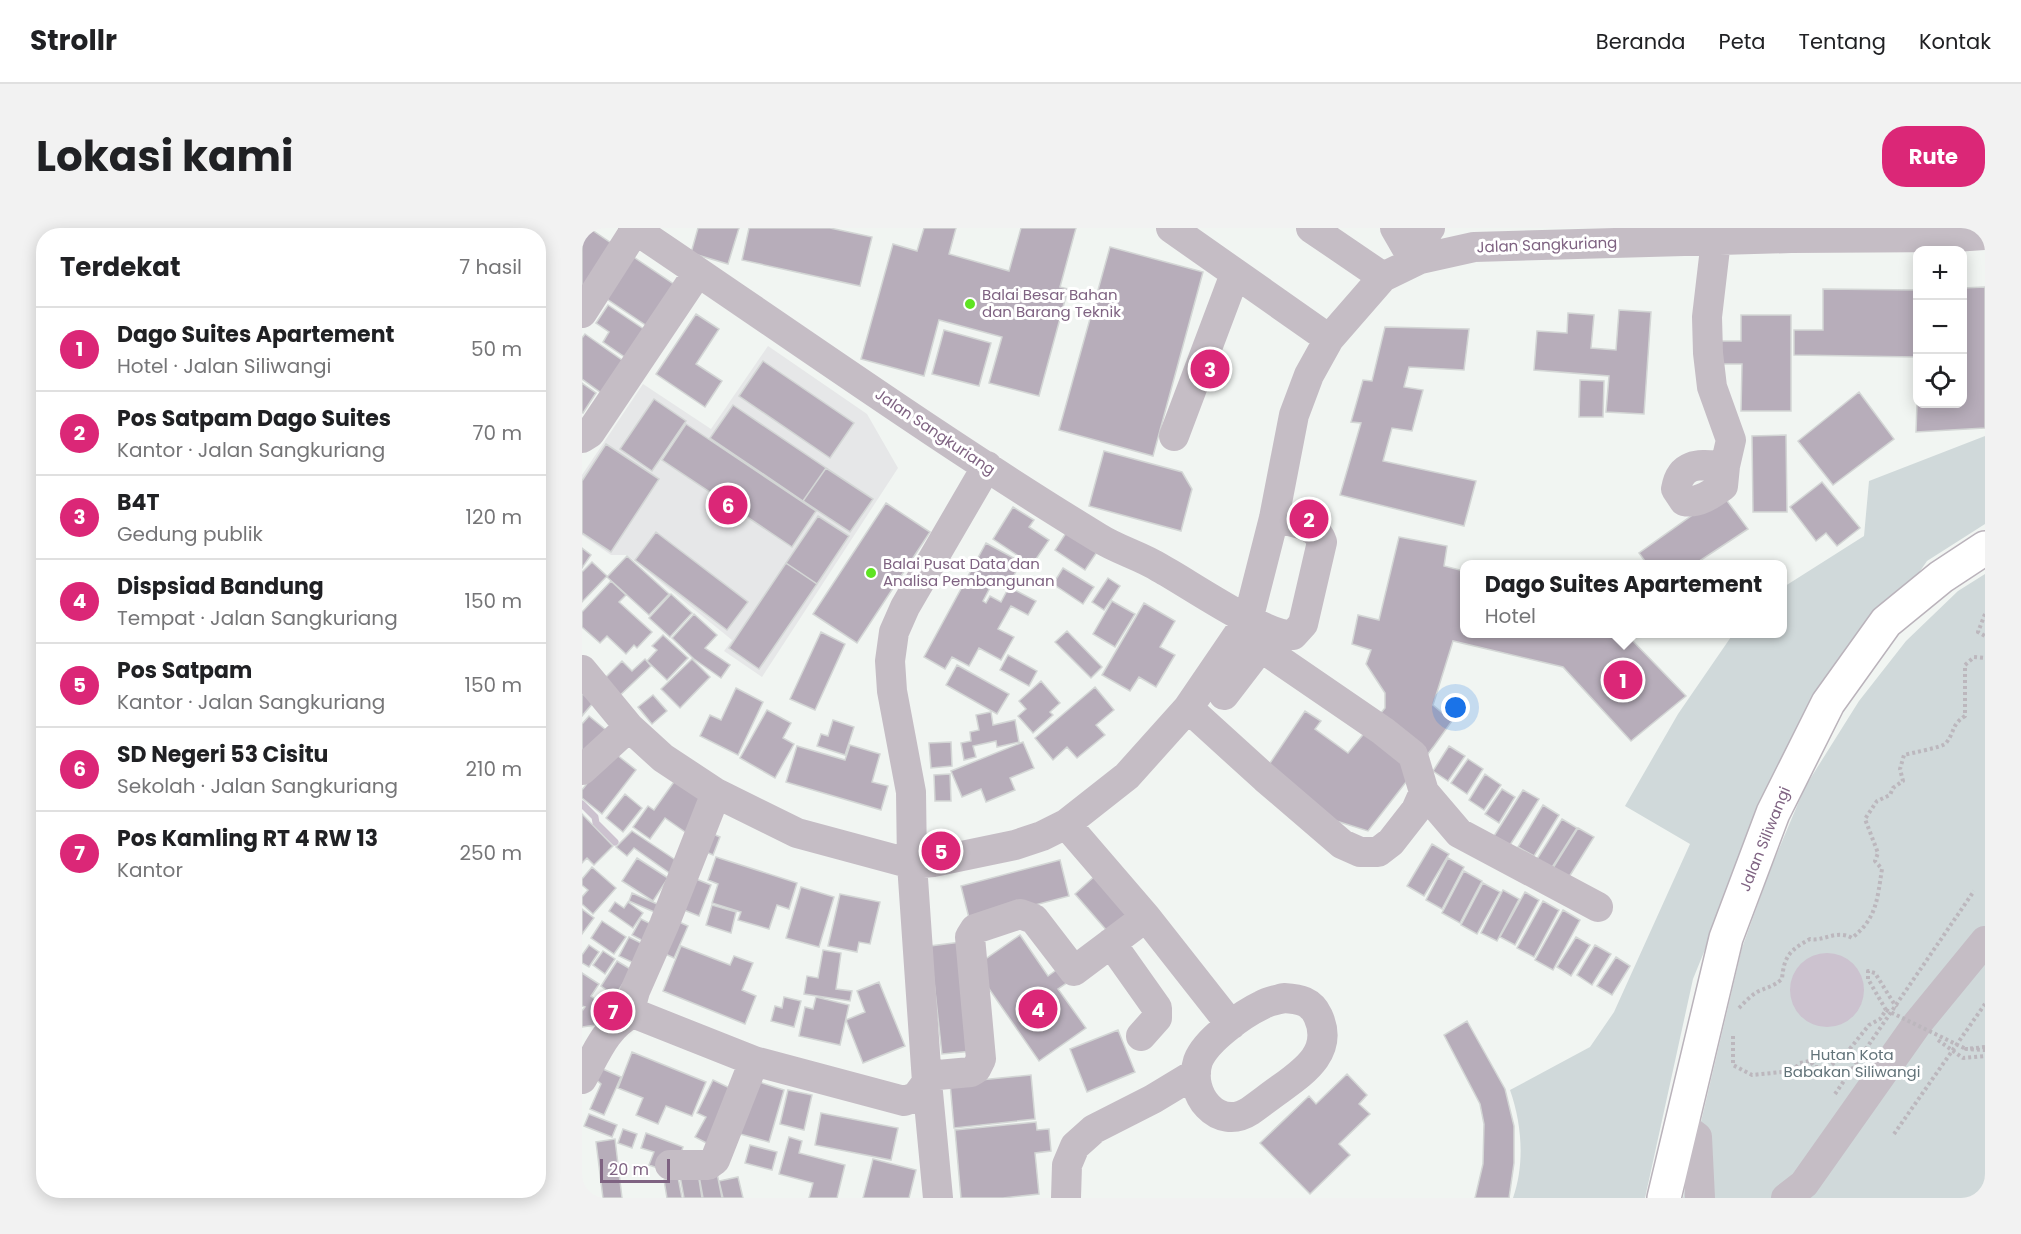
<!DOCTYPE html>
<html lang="id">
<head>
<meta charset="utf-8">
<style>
  body { margin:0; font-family:Poppins,sans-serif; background:#f2f2f2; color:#202124 }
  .controls { position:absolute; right:18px; top:18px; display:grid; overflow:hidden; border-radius:12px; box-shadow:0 3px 15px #0003 }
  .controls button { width:54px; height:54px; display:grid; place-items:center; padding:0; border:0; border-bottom:2px solid #e0e0e0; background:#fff; color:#202124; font:30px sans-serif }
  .scale { position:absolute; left:18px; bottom:15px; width:70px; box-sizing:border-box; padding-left:6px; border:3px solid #7f6382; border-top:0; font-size:16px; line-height:21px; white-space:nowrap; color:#7f6382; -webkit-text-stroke:4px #fff; paint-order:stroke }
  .you { position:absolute; left:874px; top:480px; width:21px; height:21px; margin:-15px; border:4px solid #fff; border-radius:50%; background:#1a73e8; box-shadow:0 0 0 9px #1a73e833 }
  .badge { display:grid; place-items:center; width:39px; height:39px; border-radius:50%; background:#db2777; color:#fff; font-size:20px; font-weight:700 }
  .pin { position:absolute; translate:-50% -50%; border:3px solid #fff; box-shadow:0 2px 6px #0006 }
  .popup { position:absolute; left:878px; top:332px; width:327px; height:78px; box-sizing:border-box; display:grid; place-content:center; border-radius:12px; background:#fff; filter:drop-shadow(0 2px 4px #0005); font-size:20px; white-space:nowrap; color:#757577 }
  .popup b { font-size:22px; color:#202124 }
  .popup::after { content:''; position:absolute; left:50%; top:100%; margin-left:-12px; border:12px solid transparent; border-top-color:#fff }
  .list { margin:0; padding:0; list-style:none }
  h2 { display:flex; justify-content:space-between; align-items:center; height:78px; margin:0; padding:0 24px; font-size:26px }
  h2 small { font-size:20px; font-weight:400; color:#757577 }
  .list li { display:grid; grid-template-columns:39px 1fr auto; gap:18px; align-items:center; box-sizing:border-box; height:84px; padding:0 24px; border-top:2px solid #e0e0e0 }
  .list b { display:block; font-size:22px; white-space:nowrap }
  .list p { margin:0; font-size:20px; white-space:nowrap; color:#757577 }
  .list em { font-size:20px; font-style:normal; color:#757577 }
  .icon { flex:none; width:33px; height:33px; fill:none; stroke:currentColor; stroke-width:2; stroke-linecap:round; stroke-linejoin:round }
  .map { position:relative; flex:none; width:1403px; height:970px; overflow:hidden; border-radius:24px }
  header { display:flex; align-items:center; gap:36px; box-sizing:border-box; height:84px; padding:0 30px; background:#fff; border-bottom:2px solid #e0e0e0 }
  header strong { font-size:28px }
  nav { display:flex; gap:33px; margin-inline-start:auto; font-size:21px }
  .intro { display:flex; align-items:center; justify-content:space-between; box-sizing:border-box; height:144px; padding:0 36px }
  h1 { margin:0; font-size:42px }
  .button { padding:15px 27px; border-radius:24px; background:#db2777; color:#fff; font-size:21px; font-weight:700 }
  main { display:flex; gap:36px; padding:0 36px }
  aside { flex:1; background:#fff; border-radius:24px; box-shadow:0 3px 15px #0003 }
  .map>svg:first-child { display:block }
  .built { fill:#e6e7e8 }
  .green { fill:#d0d9da }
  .water { fill:#ccc2cf }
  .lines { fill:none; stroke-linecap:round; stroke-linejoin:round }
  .stream { stroke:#ccc2cf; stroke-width:7 }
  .building { fill:#b7adba; stroke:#d3d6d5; stroke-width:1.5 }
  .major-casing { stroke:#bab3bb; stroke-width:36 }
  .path { stroke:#bcb7bd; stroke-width:4; stroke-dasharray:3 3; stroke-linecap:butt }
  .minor { stroke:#c5bdc5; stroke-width:30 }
  .major { stroke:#fff; stroke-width:33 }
  .path-bridge { stroke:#bcb7bd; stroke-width:4; stroke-dasharray:3 3; stroke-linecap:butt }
  .poi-dot { fill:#5ee322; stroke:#fff; stroke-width:2 }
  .labels { text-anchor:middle; stroke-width:6; stroke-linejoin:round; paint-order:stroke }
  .street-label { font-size:15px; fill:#7f6382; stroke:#fff }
  .poi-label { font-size:15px; fill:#7f6382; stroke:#fff; text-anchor:start }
  .park-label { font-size:15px; fill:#627379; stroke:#fff }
</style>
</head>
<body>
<header>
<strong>Strollr</strong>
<nav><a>Beranda</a><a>Peta</a><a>Tentang</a><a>Kontak</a></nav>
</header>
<div class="intro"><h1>Lokasi kami</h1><a class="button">Rute</a></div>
<main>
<aside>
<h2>Terdekat<small>7 hasil</small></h2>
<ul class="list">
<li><span class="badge">1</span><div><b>Dago Suites Apartement</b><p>Hotel · Jalan Siliwangi</p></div><em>50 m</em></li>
<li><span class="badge">2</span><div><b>Pos Satpam Dago Suites</b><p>Kantor · Jalan Sangkuriang</p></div><em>70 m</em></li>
<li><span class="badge">3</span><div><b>B4T</b><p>Gedung publik</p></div><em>120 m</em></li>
<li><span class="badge">4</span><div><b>Dispsiad Bandung</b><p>Tempat · Jalan Sangkuriang</p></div><em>150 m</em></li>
<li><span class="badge">5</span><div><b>Pos Satpam</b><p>Kantor · Jalan Sangkuriang</p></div><em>150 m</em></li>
<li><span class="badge">6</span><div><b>SD Negeri 53 Cisitu</b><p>Sekolah · Jalan Sangkuriang</p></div><em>210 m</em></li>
<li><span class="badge">7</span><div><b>Pos Kamling RT 4 RW 13</b><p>Kantor</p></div><em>250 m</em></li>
</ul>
</aside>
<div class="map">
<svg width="1403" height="970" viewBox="0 0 1403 970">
  <rect width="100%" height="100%" fill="#f1f5f2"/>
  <path class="built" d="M186,118L285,186L316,240L180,449L142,423L150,412L45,327H29L0,307V247L61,156L129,201Z"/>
  <path class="green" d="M1403,208V296L1345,333L1320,369L1146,665L1111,751L1063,970H931C943,936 940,896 928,862L1008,819L1032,784L1108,616L1043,578L1096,486L1151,406H1200V360L1282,308L1287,253Z
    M1403,346V970H1101L1160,720L1188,642L1223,559L1277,473L1324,413L1376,363Z"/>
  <path class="water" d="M1208 762a37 37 0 1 1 74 0a37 37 0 1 1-74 0Z"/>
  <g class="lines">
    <path class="stream" d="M0,576L13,589L14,595L33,614"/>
  </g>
  <path class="building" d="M0,0H7L32,17L0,63Z
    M116,0H157L146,36L109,25Z
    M167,0H248L290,9L278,58L160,32Z
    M342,0H374L367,26L427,43L439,0H494L478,59L486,61L457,168L407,155L420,109L357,92L342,148L279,131L311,16L335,23Z
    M528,19L621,44L571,228L477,202Z
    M47,26L96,59L65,98L19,67Z
    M1403,59V200L1334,204L1335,175L1380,176V60Z
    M1241,61L1335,62L1334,129L1212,127V102H1241Z
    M26,77L69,106L50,134L21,114L27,104L14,95Z
    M1037,82L1069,84L1062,186L1024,184L1027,148L952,142L955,103L985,105L986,85L1012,87L1009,120L1034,122Z
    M114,86L137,101L114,136L140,153L123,179L74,146Z
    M1159,87H1209V183H1159L1160,136H1134V113H1159Z
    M803,99L887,101L882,142L827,139L822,159L841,162L830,203L810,200L801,233L894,253L882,298L758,267L779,195L769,194L781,152L790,153Z
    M362,102L409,115L397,158L350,146Z
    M3,106L47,137L25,169L0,151V110Z
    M181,133L272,195L248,230L157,168Z
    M998,152L1022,153L1021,189H997Z
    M0,155L14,165L1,185L0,184Z
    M1277,164L1312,211L1251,257L1216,213Z
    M72,171L104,193L70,243L38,221Z
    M151,177L244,240L221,273L128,210Z
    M104,196L234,283L210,319L80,232Z
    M1204,207L1205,284H1171L1170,208Z
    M24,216L77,251L29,324L0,305V253Z
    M522,223L600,244L610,261L599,303L507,278Z
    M244,240L291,271L268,304L221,273Z
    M1240,254L1278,300L1255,318L1244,305L1234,313L1208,279Z
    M1140,266L1166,301L1113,336H1065L1057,325Z
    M304,275L348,304L275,415L231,386Z
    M431,279L452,292L447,299L467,312L450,337L411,311Z
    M236,288L267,308L235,356L204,335Z
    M74,304L166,374L145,402L53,332Z
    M484,305L515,324L503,342L473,322Z
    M817,309L865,318L862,338L882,343V406H1044L1104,468L1049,513L981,439L871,413L851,477L870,493L852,518L786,603L748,591L684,541L723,483L739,493L733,501L766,525L803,480V465L784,436L789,422L770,416L776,387L797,392Z
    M404,315L439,334L424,362L411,354L401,373L404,375L408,368L419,374L427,359L454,373L446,387L429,378L416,401L432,409L419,432L397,420L387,438L370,429L363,441L342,429Z
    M0,320L9,327L0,340Z
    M45,328L87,366L67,387L25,349Z
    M10,334L25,348L0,374V344Z
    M204,335L235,356L177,441L147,420Z
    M481,340L512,359L501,376L471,356Z
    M526,350L538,358L522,382L510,374Z
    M29,353L44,367L37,374L70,404L55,420L52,417L44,426L25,408L18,415L0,399V384Z
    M89,366L110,385L88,409L67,390Z
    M530,373L553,386L533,419L511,406Z
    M562,375L593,393L578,419L593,427L574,459L557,449L548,463L520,447Z
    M112,386L135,407L123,420L148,437L139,450L112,431L90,410Z
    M485,403L520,439L509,450L473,414Z
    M239,404L263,416L233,482L208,471Z
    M81,407L106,430L85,452L65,433L75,422L70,418Z
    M426,427L455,443L447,458L418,442Z
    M63,431L69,438L34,471L18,455L40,433L50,443Z
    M110,431L128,449L98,480L79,461Z
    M375,437L427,466L415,486L364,457Z
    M459,453L478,475L468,484L471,487L451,505L436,488L444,481L437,473Z
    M513,459L532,482L514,497L523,507L495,530L485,519L471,532L453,510Z
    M154,460L181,474L156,527L118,508L128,487L139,492Z
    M0,465L11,475L0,488Z
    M71,467L85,483L70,496L56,479Z
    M185,482L209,495L201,510L212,516L193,550L158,530Z
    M409,484L411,497L433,492L437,514L415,519L414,513L391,518L394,529L382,532L379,515L389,513L388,504L397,502L394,487Z
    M7,488L24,502L0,527V496Z
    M251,492L272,499L263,527L235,518L239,506L246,508Z
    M369,514L370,538L349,540L347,515Z
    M441,514L452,540L428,550L433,562L404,574L399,561L380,569L369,543Z
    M268,517L298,526L290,554L306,558L299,582L204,554L215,518L263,532Z
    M867,518L883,528L866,553L851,543Z
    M30,523L54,542L20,586L0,570V562Z
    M886,531L901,541L885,566L869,555Z
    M368,546L369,573H353L352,547Z
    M903,546L919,557L902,582L887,572Z
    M94,551L127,576L106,606L83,590L68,611L51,599L66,578L72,582Z
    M920,561L933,569L917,595L903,586Z
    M941,562L957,571L928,617L912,608Z
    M43,566L60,580L41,604L24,590Z
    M961,577L977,587L952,628L936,619Z
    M0,586L31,618L12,637L5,630L0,635Z
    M980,591L995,600L969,641L955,631Z
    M996,600L1012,609L987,649L971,640Z
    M50,603L95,633L89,646L52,620L45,628L34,619Z
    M124,603L138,609L131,627L117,621Z
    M850,616L867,626L842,668L825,658Z
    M134,629L215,655L207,681L195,677L187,701L156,692L159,684L130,675L136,656L126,652Z
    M55,630L86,650L71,673L40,653Z
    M866,630L882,639L860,681L844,672Z
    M478,632L487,668L388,694L379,658Z
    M10,639L34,660L11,686L0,676V669L6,662L0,657V651Z
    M882,643L900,653L878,695L860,685Z
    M515,646L548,684L526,704L493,666Z
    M109,649L129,657L117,688L97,680Z
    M901,655L918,664L895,706L879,697Z
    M219,659L252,669L237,719L204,710Z
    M921,662L937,671L915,713L899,705Z
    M943,664L957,672L933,717L918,709Z
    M50,665L82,679L79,687L47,673Z
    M258,666L298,674L288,716L277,714L275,724L246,718Z
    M961,673L977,682L952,729L935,720Z
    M33,674L42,680L46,674L61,685L51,700L27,683Z
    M130,677L154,684L149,705L124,697Z
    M0,681L12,690L0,706Z
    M981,682L998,692L971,742L953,732Z
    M88,690L106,698L92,730L79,724Z
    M59,691L75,699L67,716L50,707Z
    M20,693L44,709L32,726L9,710Z
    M438,707L466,748L480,738L489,752L476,761L504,800L457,833L392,739Z
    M47,709L67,719L58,738L37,728Z
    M994,709L1008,717L989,748L975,739Z
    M379,714L391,823L360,826L348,718Z
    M7,717L17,724L7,739L0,735V727Z
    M1013,717L1029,726L1010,757L995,747Z
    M99,718L148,737L152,728L171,735L160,762L174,768L163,796L81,763Z
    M241,722L259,725L254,761L270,763L268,773L222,766L225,748L236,750Z
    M21,723L33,731L23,746L11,737Z
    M1034,729L1048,738L1030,767L1015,758Z
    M35,733L50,742L33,768L19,758Z
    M0,745L17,756L9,768L26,781L14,797L0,799V783L3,779L0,778Z
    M297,754L323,818L281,835L264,792L283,784L275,763Z
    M202,769L219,773L212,799L189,793L193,778L200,780Z
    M234,769L267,777L258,817L217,808L223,779L231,781Z
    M885,793L923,861L932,898V935L927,970H893L901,936L902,896L898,876L862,807Z
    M536,802L553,844L505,864L488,821Z
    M50,824L124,854L110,888L84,878L76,896L54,887L61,870L36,860Z
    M14,838L39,849L22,887L8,881L19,856L10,848Z
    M765,846L785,867L777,876L788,886L757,916L768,927L728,966L678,915L727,868L734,876Z
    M449,847L453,891L372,900L368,855Z
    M131,852L156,864L130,918L113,909L124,889L115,885Z
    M174,853L202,862L187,914L158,906Z
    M206,862L230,867L222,902L198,896Z
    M239,885L316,900L309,932L233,917Z
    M7,886L35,897L30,909L2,898Z
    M454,894L455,902L467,901L469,923L453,925L457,966L421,970H379L373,902Z
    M41,901L55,906L50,920L36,915Z
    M64,905L101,919L96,934L84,943L67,937L72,924L59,920Z
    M207,909L220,913L217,925L263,937L255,970H227L231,955L197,946Z
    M33,911L40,970H21L14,914Z
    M168,917L195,924L190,942L163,935Z
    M291,931L334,942L327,970H281Z
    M116,945L120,970H102L98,948Z
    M135,945L140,970H121L117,948Z
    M96,949L100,970H85L82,952Z
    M156,949L161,970H141L137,953Z"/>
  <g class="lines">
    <defs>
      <path id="major" d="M1082,970L1144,710L1191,585L1246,475L1304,394L1359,349L1403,320"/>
    </defs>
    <use href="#major" class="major-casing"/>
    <path class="path" d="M1403,386L1396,404L1403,408
      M1157,780C1163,774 1169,767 1177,763C1186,759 1192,758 1200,751C1202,728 1208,722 1228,711C1241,714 1254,701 1270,710C1295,690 1295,672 1300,641L1293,633L1296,625L1283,591L1295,573L1308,567L1311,560L1321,553L1318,541L1322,527C1329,525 1362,519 1364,515C1373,504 1369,497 1383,488V437L1392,429L1403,430
      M1151,808V837L1170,847L1210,843L1218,835L1228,833L1233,839L1246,840L1266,823L1287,797L1298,791L1304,782L1286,751V743L1293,745L1311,774L1315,779
      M1356,812L1381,830L1403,828
      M1403,819L1384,821L1403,822"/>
    <path class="minor" d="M51,0C206,104 358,213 517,310C536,322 559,328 578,340C606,355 683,409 711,407L721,396L740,314C734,295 709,294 692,290
      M589,0L747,111
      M729,0L801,49
      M813,0L832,33
      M1134,12L1125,89L1126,125L1130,159L1149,212L1143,238L1141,258C1130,266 1116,276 1102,273L1094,261C1099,232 1120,237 1143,238
      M838,31C839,19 840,10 848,0
      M0,85L53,2
      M592,208L653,46
      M0,210L8,205L116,44
      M658,405L801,503L831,527L842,564L877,605L1016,679
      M0,442L47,499L81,530L134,565L215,605L330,636L351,634L433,617L460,608L484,596L545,548L606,480L666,392L692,290L712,187L727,147L747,111L801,49L838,31L892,19L1209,10L1372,9L1403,7
      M642,467L679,419
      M606,480L683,550L760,616L778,624H796L809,614L834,582L842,564
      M0,542L47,499
      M484,596L564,689L649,797
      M529,715L575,780V790L559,808
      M702,770C718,771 729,773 736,788C752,823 723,843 698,861C688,868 678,876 668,883C636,904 605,866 616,833C624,812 661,786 680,777C687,773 695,772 702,770Z
      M51,785L50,774L53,763L82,697L134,565
      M345,848L389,844L394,841L399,831L388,709L393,701L438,686L452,691L492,743L564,689
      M0,851C14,826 24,798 51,785L172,833L322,873L334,869L345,854
      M1099,897L1115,909L1118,970
      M88,937H126L133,932L172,833
      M356,970L345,854L330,636L329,564L310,463L308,433L312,404L323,379L405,238
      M484,970L485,937L493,918L512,901L571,871L614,845
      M1204,970L1222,956L1335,796L1403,713"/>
    <use href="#major" class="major"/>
    <path class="path-bridge" d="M1304,782L1384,821
      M1253,866L1392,663
      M1312,906L1403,776"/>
  </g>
  <g class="poi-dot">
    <circle cx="388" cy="76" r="6"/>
    <circle cx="289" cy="345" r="6"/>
  </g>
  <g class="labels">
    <g class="street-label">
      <text transform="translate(965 17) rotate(-2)" y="5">Jalan Sangkuriang</text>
      <text transform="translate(353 204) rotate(34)" y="5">Jalan Sangkuriang</text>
      <text transform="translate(1183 611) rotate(-68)" y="5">Jalan Siliwangi</text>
    </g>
    <g class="poi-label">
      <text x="400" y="72">Balai Besar Bahan<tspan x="400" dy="17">dan Barang Teknik</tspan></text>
      <text x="301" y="341">Balai Pusat Data dan<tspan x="301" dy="17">Analisa Pembangunan</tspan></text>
    </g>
    <g class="park-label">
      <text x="1270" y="832">Hutan Kota<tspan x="1270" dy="17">Babakan Siliwangi</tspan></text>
    </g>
  </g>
</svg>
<div class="controls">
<button>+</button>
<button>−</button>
<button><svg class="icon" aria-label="locate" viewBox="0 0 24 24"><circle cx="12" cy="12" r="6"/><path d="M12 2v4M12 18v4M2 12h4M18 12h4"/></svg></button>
</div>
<div class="scale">20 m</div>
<div class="you"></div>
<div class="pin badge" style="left:1041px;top:452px">1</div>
<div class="popup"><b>Dago Suites Apartement</b>Hotel</div>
<div class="pin badge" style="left:727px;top:291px">2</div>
<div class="pin badge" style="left:628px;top:141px">3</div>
<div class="pin badge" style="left:456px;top:781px">4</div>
<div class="pin badge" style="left:359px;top:623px">5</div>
<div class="pin badge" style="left:146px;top:277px">6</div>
<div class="pin badge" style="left:31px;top:783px">7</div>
</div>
</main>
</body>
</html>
